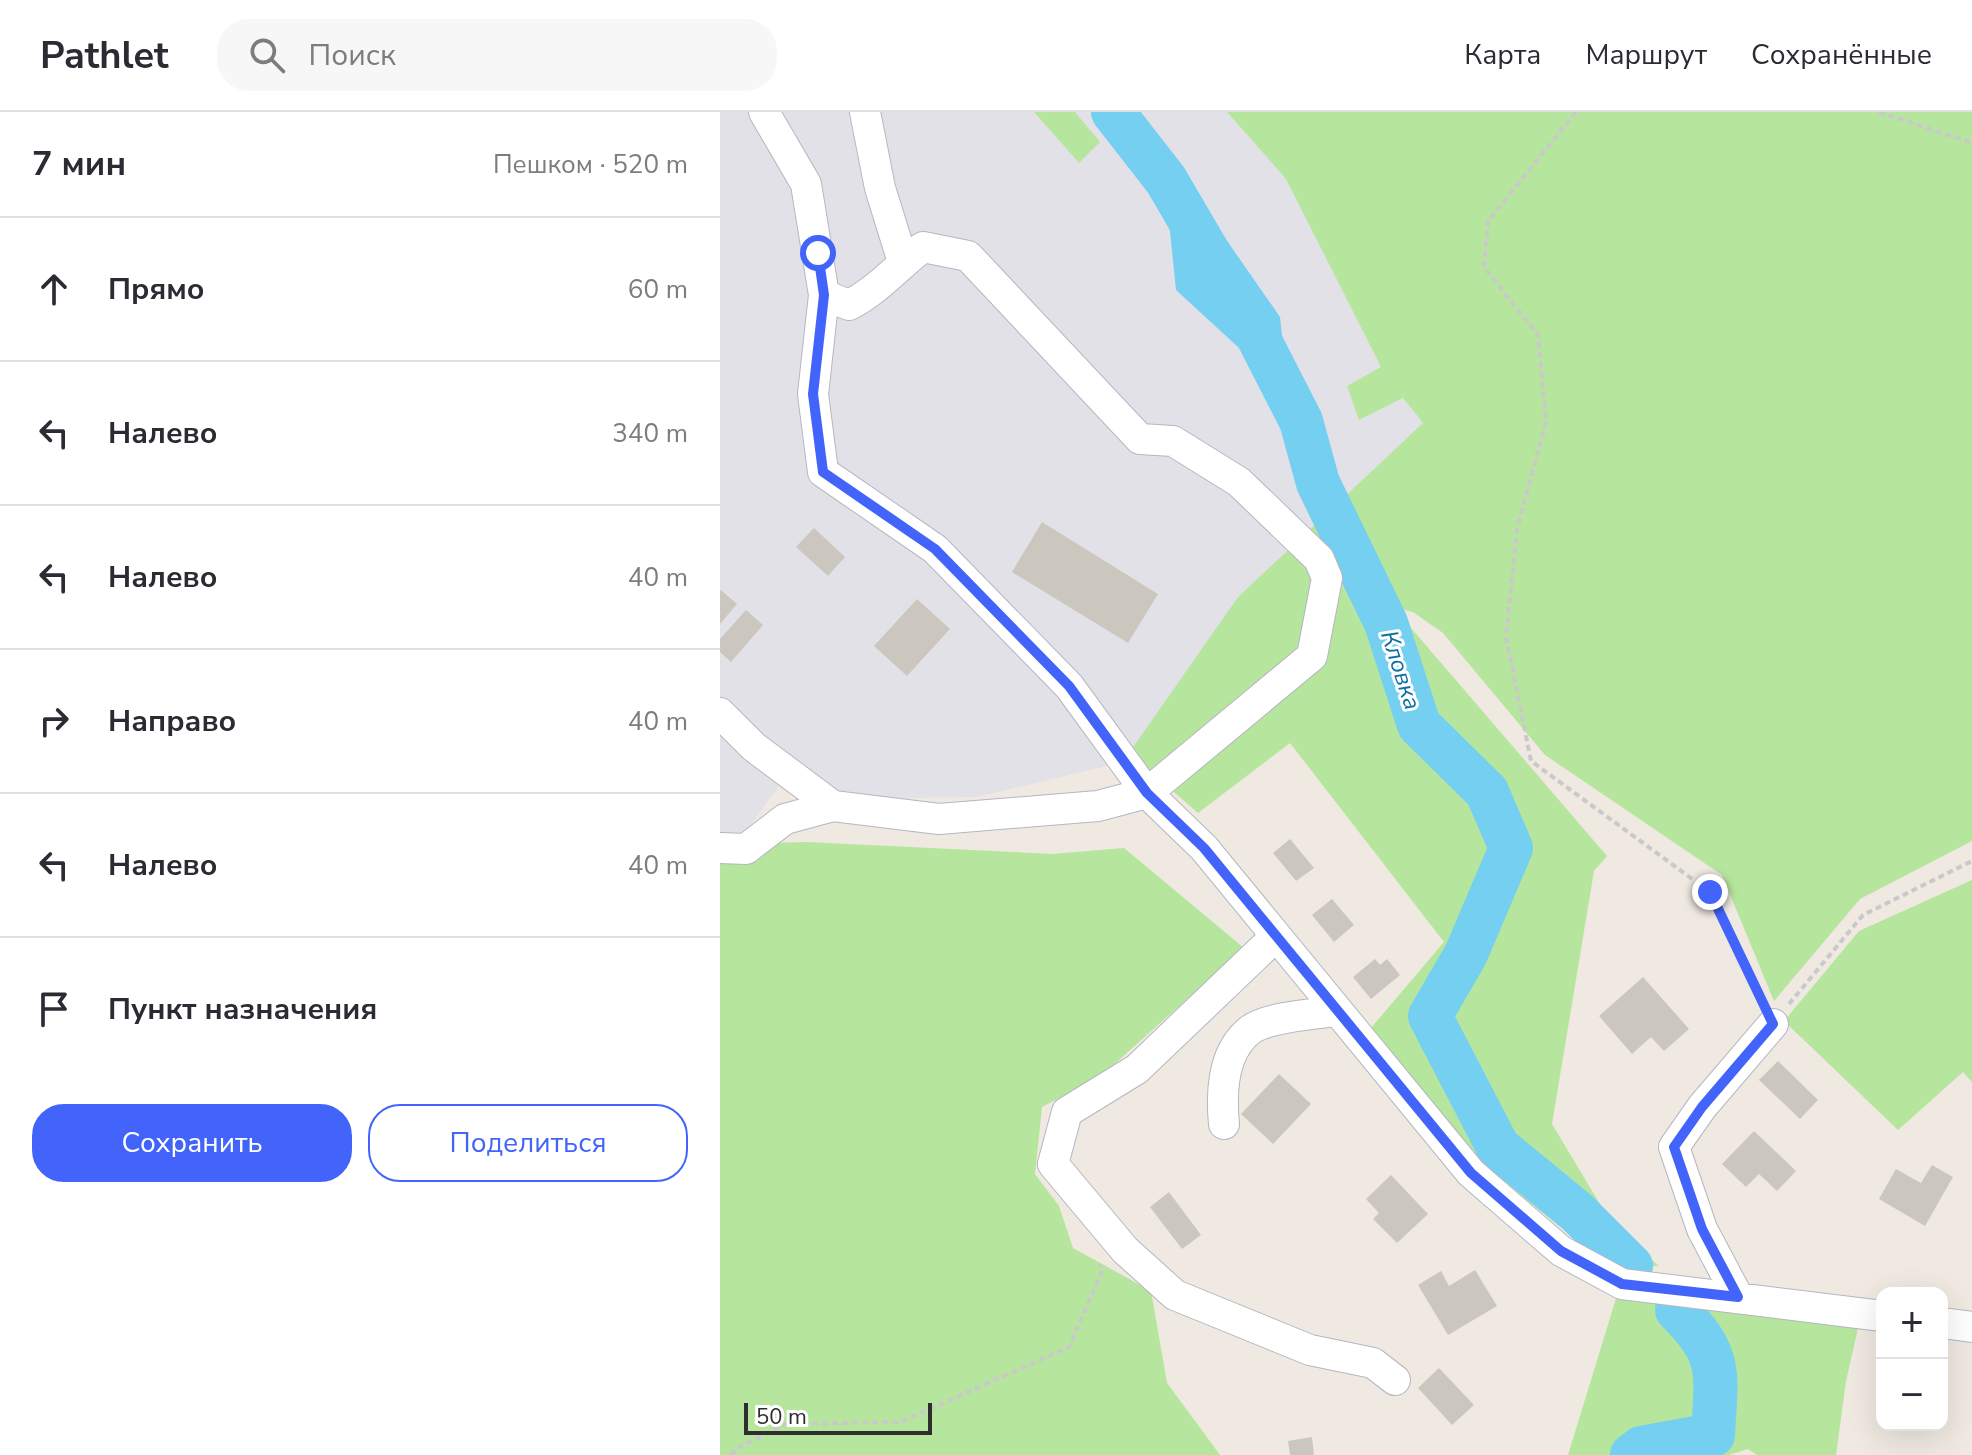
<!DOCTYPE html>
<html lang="ru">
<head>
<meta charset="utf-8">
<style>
  body { margin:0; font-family:"Nunito Sans",sans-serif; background:#f7f7f7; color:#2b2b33 }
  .controls { position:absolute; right:24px; bottom:24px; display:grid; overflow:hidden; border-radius:16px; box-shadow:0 8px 32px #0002 }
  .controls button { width:72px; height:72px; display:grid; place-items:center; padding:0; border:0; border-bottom:2px solid #e1e1e2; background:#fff; color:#2b2b33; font:40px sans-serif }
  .scale { position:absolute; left:24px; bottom:20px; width:188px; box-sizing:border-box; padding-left:8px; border:4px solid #2e2e2e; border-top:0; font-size:22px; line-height:28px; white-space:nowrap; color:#2e2e2e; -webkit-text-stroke:6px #fff; paint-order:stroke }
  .stop { position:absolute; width:24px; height:24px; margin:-18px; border:6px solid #4264fb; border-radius:50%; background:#fff }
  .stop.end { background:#4264fb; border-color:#fff; box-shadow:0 2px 8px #0008 }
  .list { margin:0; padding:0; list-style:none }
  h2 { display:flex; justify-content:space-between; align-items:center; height:104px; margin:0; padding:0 32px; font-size:34px }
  h2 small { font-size:26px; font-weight:400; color:#7c7c81 }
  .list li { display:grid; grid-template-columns:52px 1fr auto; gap:24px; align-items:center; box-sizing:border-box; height:144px; padding:0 32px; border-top:2px solid #e1e1e2 }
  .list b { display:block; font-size:30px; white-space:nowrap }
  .list em { font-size:26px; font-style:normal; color:#7c7c81 }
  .actions { display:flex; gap:16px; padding:24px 32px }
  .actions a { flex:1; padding:18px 0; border:2px solid #4264fb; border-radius:32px; text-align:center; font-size:28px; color:#4264fb }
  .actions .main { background:#4264fb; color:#fff }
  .icon { flex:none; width:44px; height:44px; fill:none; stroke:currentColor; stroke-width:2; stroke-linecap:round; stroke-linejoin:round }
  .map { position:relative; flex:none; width:1252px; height:1343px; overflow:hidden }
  header { display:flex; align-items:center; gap:48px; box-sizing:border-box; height:112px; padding:0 40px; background:#fff; border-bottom:2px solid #e1e1e2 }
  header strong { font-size:38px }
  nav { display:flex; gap:44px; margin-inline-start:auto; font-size:28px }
  .search { width:560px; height:72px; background:#f7f7f7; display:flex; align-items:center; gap:20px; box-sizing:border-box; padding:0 28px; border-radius:32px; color:#7c7c81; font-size:30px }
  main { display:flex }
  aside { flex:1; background:#fff }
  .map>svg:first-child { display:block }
  .industrial { fill:#e3e1e8 }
  .green { fill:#b6e59e }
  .water { fill:#75cff0 }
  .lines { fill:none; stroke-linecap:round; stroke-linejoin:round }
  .river { stroke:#75cff0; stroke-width:44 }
  .building { fill:#cbc7bf }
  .minor-casing { stroke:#b4b7c1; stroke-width:32 }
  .path { stroke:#c9c9c9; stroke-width:4; stroke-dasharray:6 4; stroke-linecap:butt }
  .minor { stroke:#fff; stroke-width:30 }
  .route { stroke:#4264fb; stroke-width:10 }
  .labels { text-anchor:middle; stroke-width:6; stroke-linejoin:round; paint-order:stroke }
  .water-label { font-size:24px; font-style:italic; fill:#0d6fa3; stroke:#fff }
</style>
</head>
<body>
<header>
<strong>Pathlet</strong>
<div class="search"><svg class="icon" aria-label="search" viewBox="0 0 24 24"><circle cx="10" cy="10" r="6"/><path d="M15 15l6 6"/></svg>Поиск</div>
<nav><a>Карта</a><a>Маршрут</a><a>Сохранённые</a></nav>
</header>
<main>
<aside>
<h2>7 мин<small>Пешком · 520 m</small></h2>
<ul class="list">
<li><svg class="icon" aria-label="ahead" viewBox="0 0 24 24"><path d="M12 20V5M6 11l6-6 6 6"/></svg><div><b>Прямо</b></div><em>60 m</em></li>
<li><svg class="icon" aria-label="left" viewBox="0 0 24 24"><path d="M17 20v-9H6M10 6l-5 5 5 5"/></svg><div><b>Налево</b></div><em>340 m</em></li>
<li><svg class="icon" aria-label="left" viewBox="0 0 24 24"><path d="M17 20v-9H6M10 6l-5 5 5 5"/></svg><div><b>Налево</b></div><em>40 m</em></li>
<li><svg class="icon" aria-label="right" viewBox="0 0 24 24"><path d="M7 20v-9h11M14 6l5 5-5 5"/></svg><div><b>Направо</b></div><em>40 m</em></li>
<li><svg class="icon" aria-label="left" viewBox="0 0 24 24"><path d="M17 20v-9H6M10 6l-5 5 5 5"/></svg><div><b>Налево</b></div><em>40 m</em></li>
<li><svg class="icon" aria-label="arrive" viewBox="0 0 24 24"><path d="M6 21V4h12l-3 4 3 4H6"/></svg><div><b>Пункт назначения</b></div></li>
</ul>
<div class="actions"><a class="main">Сохранить</a><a>Поделиться</a></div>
</aside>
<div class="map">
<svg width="1252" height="1343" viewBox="0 0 1252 1343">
  <rect width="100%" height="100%" fill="#efe9e1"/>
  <path class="industrial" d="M0,0H314L359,51L355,0H507L566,67L661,255L639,307L683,286L704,311L518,485L464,566L409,641L395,652L257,685L137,687L65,665L23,724L0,731Z"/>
  <path class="green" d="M314,0H355L380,30L359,51Z
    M507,0H1252V729L1140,787L1054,889L1002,763L825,643L723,521L693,500L673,495L887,744L874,759L832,1012L893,1114L939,1154L890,1155L736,1031L651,916L724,830L570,631L478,701L409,641L518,485L703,311L683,286L639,308L627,274L661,255L566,67Z
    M87,730L332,742L404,736L524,836L380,965L322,995L315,1062L339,1094L353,1136L431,1179L447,1271L500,1343H0V748L49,731Z
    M1252,768V970L1243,960L1178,1018L1064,909L1139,819Z
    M898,1180L1139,1212L1126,1269L1116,1343H1037L1028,1337L1009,1343H848Z"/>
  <path class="water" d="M448,100H487L560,205L568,281L456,178Z"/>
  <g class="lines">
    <path class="river" d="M393,0L446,68L494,150
      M539,227L581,309L598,371L666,511L699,613L767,680L791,736L746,842L710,904L778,1035L857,1100L911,1154
      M912,1343L921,1336L993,1323C996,1262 1004,1244 957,1198"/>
  </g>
  <path class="building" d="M322,410L438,482L408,531L292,460Z
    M94,416L125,445L108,464L76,435Z
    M1,478L17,492L0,512V479Z
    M197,487L230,517L187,564L154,534Z
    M26,498L43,513L11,550L0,540V527Z
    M570,727L594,756L576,769L553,741Z
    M612,787L634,813L614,830L592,803Z
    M655,847L660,853L667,847L680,863L651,887L633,865Z
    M923,865L969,917L944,939L931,925L912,942L879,904Z
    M1058,949L1098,988L1080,1007L1039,968Z
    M559,962L591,992L553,1032L521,1002Z
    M1034,1019L1076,1059L1057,1079L1039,1062L1026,1075L1002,1052Z
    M1212,1053L1233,1065L1205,1114L1159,1087L1176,1057L1201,1071Z
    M671,1063L708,1102L677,1131L653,1107L659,1101L646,1087Z
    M449,1080L481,1123L462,1137L430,1095Z
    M755,1158L777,1194L728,1223L698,1173L721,1159L729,1174Z
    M719,1256L754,1293L732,1313L698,1276Z
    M592,1325L594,1343H570L568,1329Z"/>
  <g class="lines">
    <defs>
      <path id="minor" d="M145,0L160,76L183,150
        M104,183L93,282L103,360L215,437L349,574L427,681L484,736L751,1061L841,1139L902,1172L1162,1204
        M0,601L34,635L113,694L219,707L378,694L427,681L592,544L607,466L599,447L519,370L453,329L420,327L248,144L203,135C178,154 157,179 129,193L104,183L86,72L44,0
        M0,736L26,737L65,707L113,694
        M555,825L417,957L347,1000L333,1052L405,1138L455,1183L590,1238L653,1251L675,1268
        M504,1012C501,981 502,940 530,918C547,905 594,902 617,899
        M1018,1185L982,1117L954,1035L982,995L1053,912
        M1222,1211L1252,1215"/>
    </defs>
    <use href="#minor" class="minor-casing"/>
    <path class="path" d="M856,0L768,109L764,155L818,223L826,310L797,417L786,525L811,649L990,780L1041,887
      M1159,0L1252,31
      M1069,892L1143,803L1252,749
      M11,1343L16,1337L65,1312L181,1310L349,1235L381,1162L380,1152"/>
    <use href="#minor" class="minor"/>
  </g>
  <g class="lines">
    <path class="route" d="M98,141L104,183L93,282L103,360L215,437L349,574L427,681L484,736L751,1061L841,1139L902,1172L1018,1185L982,1117L954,1035L982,995L1053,912L990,780"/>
  </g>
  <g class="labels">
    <g class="water-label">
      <text transform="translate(681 558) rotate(72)" y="8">Кловка</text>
    </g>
  </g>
</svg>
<div class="controls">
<button>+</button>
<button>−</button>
</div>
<div class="scale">50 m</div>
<div class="stop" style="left:98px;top:141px"></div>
<div class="stop end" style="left:990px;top:780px"></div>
</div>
</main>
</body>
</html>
